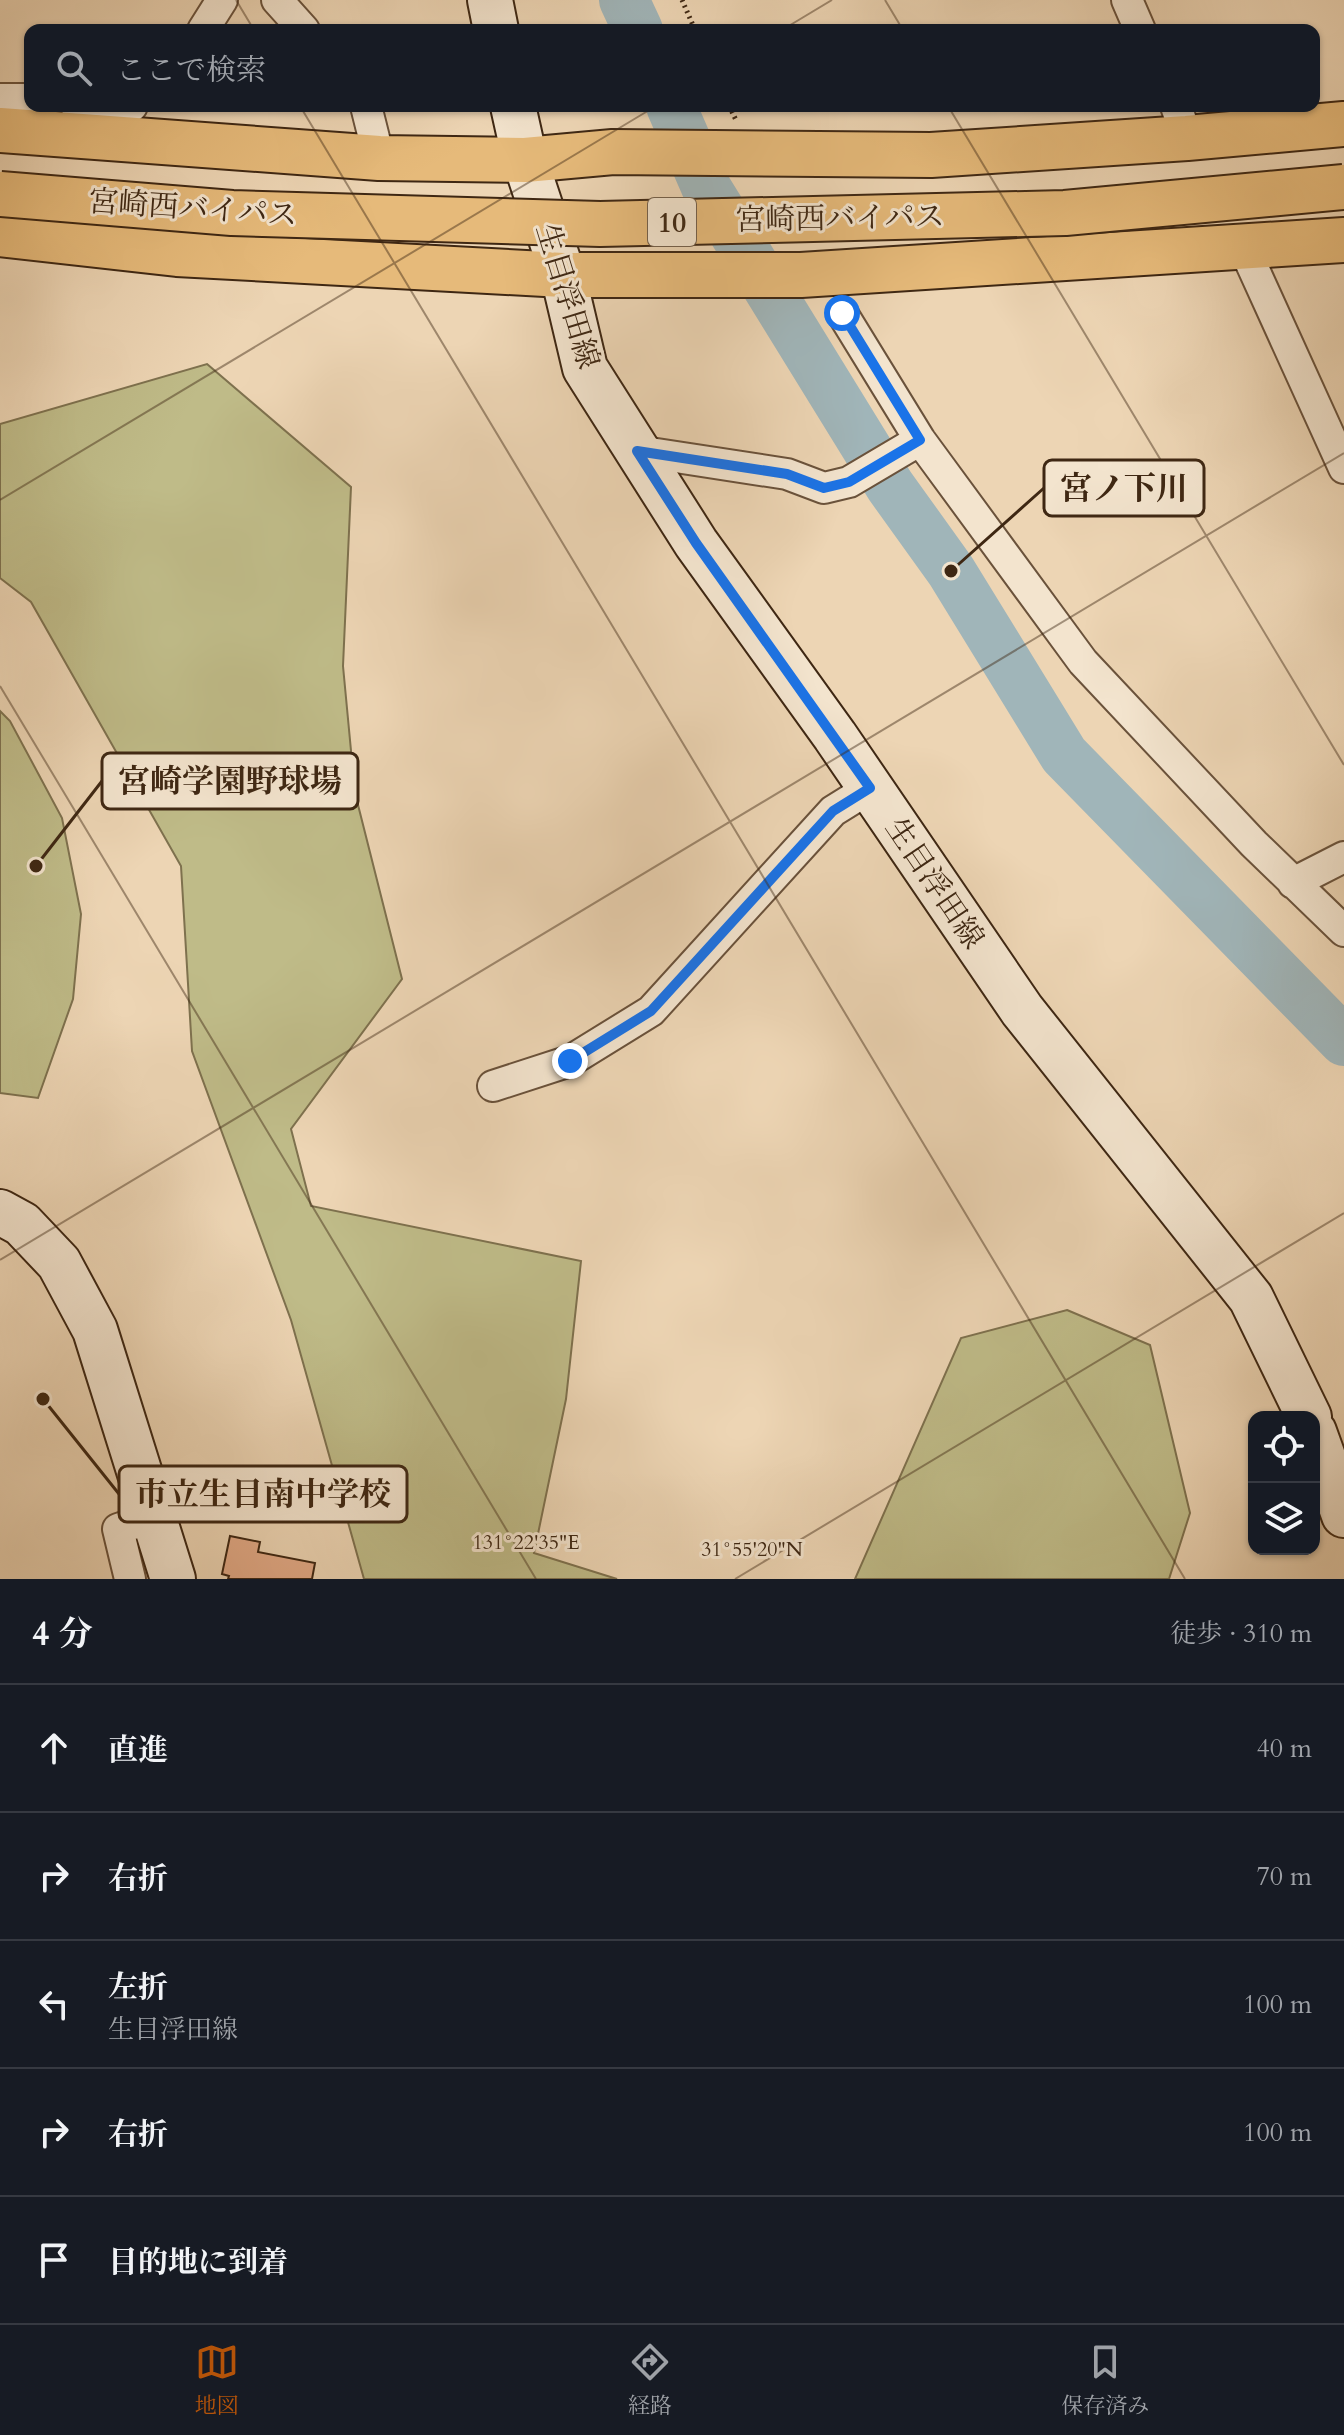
<!DOCTYPE html>
<html lang="ja">
<head>
<meta charset="utf-8">
<style>
  body { margin:0; font-family:Cardo,"Noto Serif JP",serif; background:#242831; color:#f1f3f6 }
  .controls { position:absolute; right:24px; bottom:24px; display:grid; overflow:hidden; border-radius:16px; box-shadow:0 2px 6px #0004 }
  .controls button { width:72px; height:72px; display:grid; place-items:center; padding:0; border:0; border-bottom:2px solid #363941; background:#171b24; color:#f1f3f6; font:40px sans-serif }
  .stop { position:absolute; width:24px; height:24px; margin:-18px; border:6px solid #1a73e8; border-radius:50%; background:#fff }
  .stop.end { background:#1a73e8; border-color:#fff; box-shadow:0 2px 8px #0008 }
  .list { margin:0; padding:0; list-style:none }
  h2 { display:flex; justify-content:space-between; align-items:center; height:104px; margin:0; padding:0 32px; font-size:34px }
  h2 small { font-size:26px; font-weight:400; color:#9ea1a6 }
  .list li { display:grid; grid-template-columns:52px 1fr auto; gap:24px; align-items:center; box-sizing:border-box; height:128px; padding:0 32px; border-top:2px solid #363941 }
  .list b { display:block; font-size:30px; white-space:nowrap }
  .list p { margin:0; font-size:26px; white-space:nowrap; color:#9ea1a6 }
  .list em { font-size:26px; font-style:normal; color:#9ea1a6 }
  .icon { flex:none; width:44px; height:44px; fill:none; stroke:currentColor; stroke-width:2; stroke-linecap:round; stroke-linejoin:round }
  .map { position:relative; flex:none; width:1344px; height:1579px; overflow:hidden }
  .search { position:absolute; background:#171b24; box-shadow:0 2px 6px #0004; left:24px; right:24px; top:24px; height:88px; display:flex; align-items:center; gap:20px; box-sizing:border-box; padding:0 28px; border-radius:16px; color:#9ea1a6; font-size:30px }
  .sheet { height:744px; background:#171b24 }
  nav { display:flex; justify-content:space-around; align-items:center; box-sizing:border-box; height:112px; border-top:2px solid #363941; background:#171b24; font-size:22px; color:#9ea1a6 }
  nav a { display:grid; justify-items:center; gap:4px }
  nav .on { color:#b45309 }
  .map>svg:first-child { display:block }
  .green { fill:#bfbb88; stroke:#7e714e; stroke-width:2 }
  .lines { fill:none; stroke-linecap:round; stroke-linejoin:round }
  .river { stroke:#a0b5b9; stroke-width:50 }
  .building { fill:#e2aa87; stroke:#3e2713; stroke-width:2 }
  .street-casing { stroke:#6a523b; stroke-width:34 }
  .secondary-casing { stroke:#3e2713; stroke-width:48 }
  .highway-casing { stroke:#3e2713; stroke-width:48 }
  .path { stroke:#3e2713; stroke-width:5; stroke-dasharray:2 4; stroke-linecap:butt }
  .street { stroke:#f3e4ce; stroke-width:30 }
  .secondary { stroke:#f3e4ce; stroke-width:44 }
  .highway { stroke:#e6ba7a; stroke-width:44 }
  .highway-bridge-casing { stroke:#3e2713; stroke-width:48; stroke-linecap:butt }
  .highway-bridge { stroke:#e6ba7a; stroke-width:44 }
  .route { stroke:#1a73e8; stroke-width:10 }
  .ticks { fill:none; stroke:#3e2713; stroke-width:2; stroke-opacity:0.45 }
  .labels { text-anchor:middle; stroke-width:6; stroke-linejoin:round; paint-order:stroke }
  .shield { fill:#f3e4ce; stroke:#74604b; stroke-width:2 }
  .shield-label { font-size:28px; font-weight:bold; fill:#3e2713 }
  .street-label { font-size:30px; fill:#3e2713; stroke:#f3e4ce }
  .ticks-label { font-size:20px; text-anchor:middle; fill:#3e2713; stroke:#f3e4ce; stroke-width:6; stroke-linejoin:round; paint-order:stroke }
  .leader { fill:none; stroke:#3e2713; stroke-width:3 }
  .callout-dot { fill:#3e2713; stroke:#f3e4ce; stroke-width:3 }
  .callout { fill:#f3e4ce; stroke:#3e2713; stroke-width:3 }
  .callout-label { font-size:32px; text-anchor:middle; font-weight:bold; fill:#3e2713 }
</style>
</head>
<body>
<div class="map">
<svg width="1344" height="1579" viewBox="0 0 1344 1579">
  <rect width="100%" height="100%" fill="#edd5b4"/>
  <filter id="stains"><feTurbulence type="fractalNoise" baseFrequency=".0025" numOctaves="4"/><feColorMatrix values="0 0 0 0 .2 0 0 0 0 .09 0 0 0 0 .02 0 0 0 .5 -.17"/></filter>
  <radialGradient id="worn" r=".72"><stop offset=".6" stop-color="#630" stop-opacity="0"/><stop offset="1" stop-color="#630" stop-opacity=".3"/></radialGradient>
  <path class="green" d="M207,364L351,487L343,666L355,793L402,979L291,1129L311,1206L581,1261L566,1399L534,1553L617,1579H364L291,1320L192,1051L181,866L31,602L0,578V424Z
    M0,711L10,721L62,818L81,914L73,999L38,1098L0,1093Z
    M1067,1310L1150,1345L1190,1513L1169,1579H855L961,1338Z"/>
  <g class="lines">
    <path class="river" d="M624,0L638,30
      M671,106L707,189L890,486L951,571L1064,755L1344,1041"/>
  </g>
  <path class="building" d="M230,1536L260,1542L258,1552L315,1563L312,1579H228L229,1576L222,1574Z"/>
  <g class="lines">
    <defs>
      <path id="street" d="M277,0L304,30
        M1127,0L1140,30
        M203,30L222,0
        M0,99H30
        M76,106L109,112L132,106
        M366,106L379,158
        M1176,106L1187,138
        M1244,248L1344,468
        M842,313L920,440L1083,662L1254,844L1344,931
        M637,451L787,474L824,488L849,482L920,440
        M1293,883L1344,857
        M493,1086L570,1061L651,1011L833,811L870,788
        M130,1579L118,1529L153,1517"/>
      <path id="secondary" d="M490,0L496,30
        M513,106L525,160L563,275L585,368L696,543L835,736L1022,1010L1251,1298L1309,1417
        M0,1212L22,1224L59,1263L95,1330L173,1579
        M1314,1432L1344,1515"/>
      <path id="highway" d="M0,130L379,158L525,160L613,152L931,155L1187,138L1344,124
        M0,234L177,254L563,275H801L1344,240"/>
    </defs>
    <use href="#street" class="street-casing"/>
    <use href="#secondary" class="secondary-casing"/>
    <use href="#highway" class="highway-casing"/>
    <path class="path" d="M682,0L695,30
      M729,106L736,120"/>
    <use href="#street" class="street"/>
    <use href="#secondary" class="secondary"/>
    <use href="#highway" class="highway"/>
    <defs>
      <path id="highway-bridge" d="M0,194L232,213L600,224L1065,213L1344,187"/>
    </defs>
    <use href="#highway-bridge" class="highway-bridge-casing"/>
    <use href="#highway-bridge" class="highway-bridge"/>
  </g>
  <g class="lines">
    <path class="route" d="M570,1061L651,1011L833,811L870,788L696,543L637,451L787,474L824,488L849,482L920,440L842,313"/>
  </g>
  <path class="ticks" d="M236,0L254,30M885,0L903,30M782,30L832,0M300,106L1185,1579M948,106L1344,765M0,500L656,106M0,686L536,1579M0,1260L1344,453M735,1579L1344,1213"/>
  <g class="labels">
    <rect class="shield" x="648" y="198" width="48" height="48" rx="6"/>
    <g class="shield-label">
      <text x="672" y="232">10</text>
    </g>
    <g class="street-label">
      <text transform="translate(193 208) rotate(4)" y="10">宮崎西バイパス</text>
      <text transform="translate(840 218) rotate(-1)" y="10">宮崎西バイパス</text>
      <text transform="translate(568 296) rotate(73)" y="10">生目浮田線</text>
      <text transform="translate(935 883) rotate(56)" y="10">生目浮田線</text>
    </g>
  </g>
  <g class="ticks-label">
    <text x="526" y="1549">131°22'35"E</text>
    <text x="752" y="1556">31°55'20"N</text>
  </g>
  <path class="leader" d="M951 571L1044 488M36 866L102 781M43 1399L119 1494"/>
  <g class="callout-dot">
    <circle cx="951" cy="571" r="8"/>
    <circle cx="36" cy="866" r="8"/>
    <circle cx="43" cy="1399" r="8"/>
  </g>
  <g class="callout">
    <rect x="1044" y="460" width="160" height="56" rx="8"/>
    <rect x="102" y="753" width="256" height="56" rx="8"/>
    <rect x="119" y="1466" width="288" height="56" rx="8"/>
  </g>
  <g class="callout-label">
    <text x="1124" y="499">宮ノ下川</text>
    <text x="230" y="792">宮崎学園野球場</text>
    <text x="263" y="1505">市立生目南中学校</text>
  </g>
  <rect width="100%" height="100%" filter="url(#stains)"/>
  <rect width="100%" height="100%" fill="url(#worn)"/>
</svg>
<div class="controls">
<button><svg class="icon" aria-label="locate" viewBox="0 0 24 24"><circle cx="12" cy="12" r="6"/><path d="M12 2v4M12 18v4M2 12h4M18 12h4"/></svg></button>
<button><svg class="icon" aria-label="layers" viewBox="0 0 24 24"><path d="M12 4l9 5-9 5-9-5zM3 14l9 5 9-5"/></svg></button>
</div>
<div class="stop" style="left:842px;top:313px"></div>
<div class="stop end" style="left:570px;top:1061px"></div>
<div class="search"><svg class="icon" aria-label="search" viewBox="0 0 24 24"><circle cx="10" cy="10" r="6"/><path d="M15 15l6 6"/></svg>ここで検索</div>
</div>
<section class="sheet">
<h2>4 分<small>徒歩 · 310 m</small></h2>
<ul class="list">
<li><svg class="icon" aria-label="ahead" viewBox="0 0 24 24"><path d="M12 20V5M6 11l6-6 6 6"/></svg><div><b>直進</b></div><em>40 m</em></li>
<li><svg class="icon" aria-label="right" viewBox="0 0 24 24"><path d="M7 20v-9h11M14 6l5 5-5 5"/></svg><div><b>右折</b></div><em>70 m</em></li>
<li><svg class="icon" aria-label="left" viewBox="0 0 24 24"><path d="M17 20v-9H6M10 6l-5 5 5 5"/></svg><div><b>左折</b><p>生目浮田線</p></div><em>100 m</em></li>
<li><svg class="icon" aria-label="right" viewBox="0 0 24 24"><path d="M7 20v-9h11M14 6l5 5-5 5"/></svg><div><b>右折</b></div><em>100 m</em></li>
<li><svg class="icon" aria-label="arrive" viewBox="0 0 24 24"><path d="M6 21V4h12l-3 4 3 4H6"/></svg><div><b>目的地に到着</b></div></li>
</ul>
</section>
<nav>
<a class="on"><svg class="icon" aria-label="map" viewBox="0 0 24 24"><path d="M3 6l6-2 6 2 6-2v14l-6 2-6-2-6 2zM9 4v14M15 6v14"/></svg>地図</a>
<a><svg class="icon" aria-label="directions" viewBox="0 0 24 24"><path d="M12 3l9 9-9 9-9-9zM9 14v-3h6M13 9l2 2-2 2"/></svg>経路</a>
<a><svg class="icon" aria-label="saved" viewBox="0 0 24 24"><path d="M7 4h10v16l-5-4-5 4z"/></svg>保存済み</a>
</nav>
</body>
</html>
